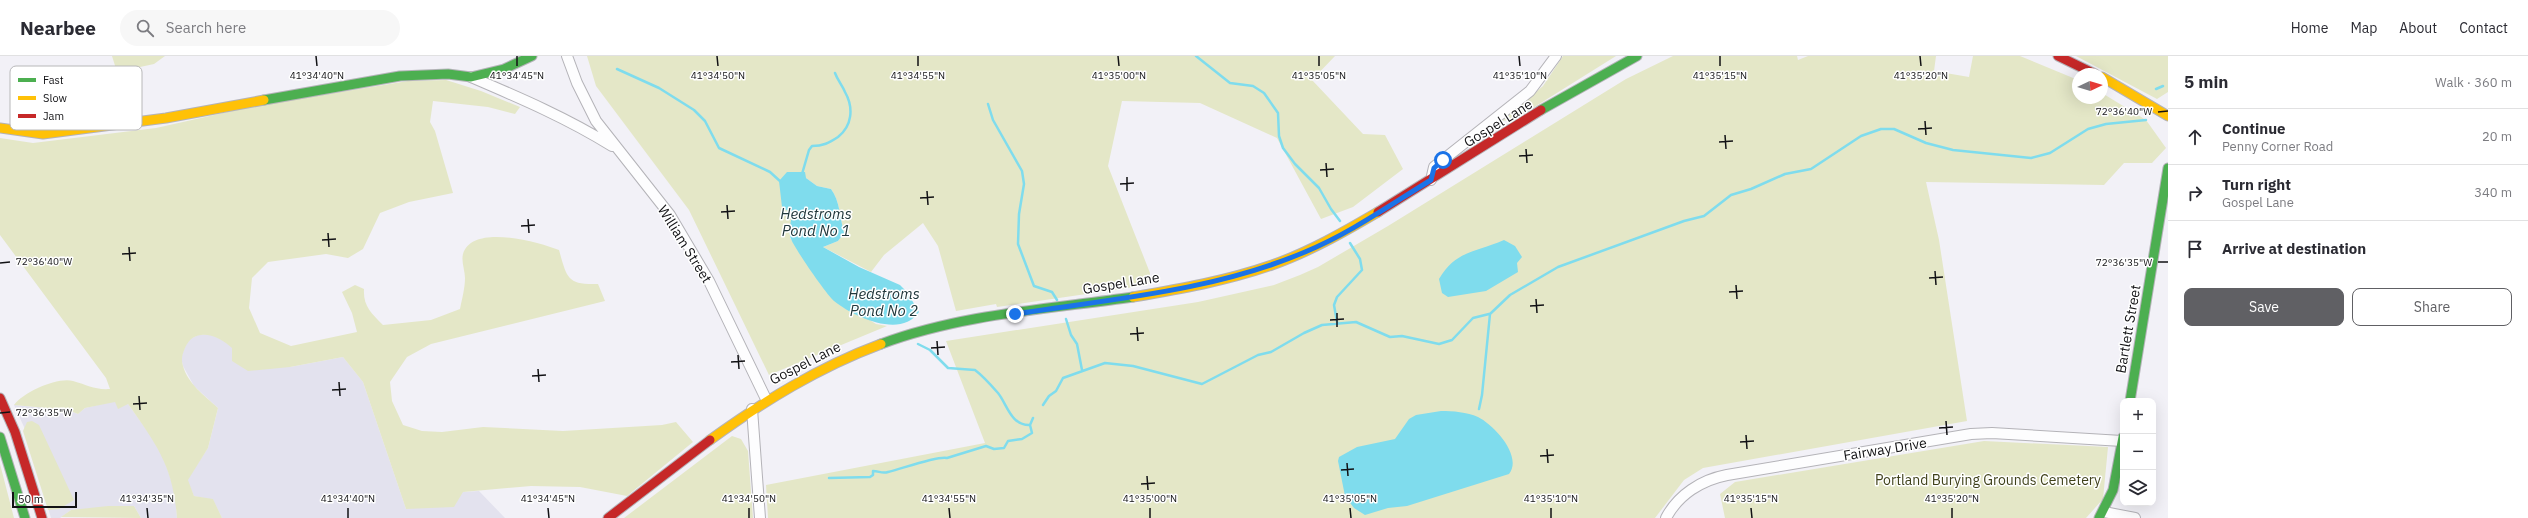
<!DOCTYPE html>
<html lang="en">
<head>
<meta charset="utf-8">
<style>
  body { margin:0; font-family:"IBM Plex Sans",sans-serif; background:#f7f7f7; color:#2b2b33 }
  .controls { position:absolute; right:12px; bottom:12px; display:grid; overflow:hidden; border-radius:8px; box-shadow:0 4px 16px #0002 }
  .controls button { width:36px; height:36px; display:grid; place-items:center; padding:0; border:0; border-bottom:1px solid #e1e1e2; background:#fff; color:#2b2b33; font:20px sans-serif }
  .compass { position:absolute; left:2072px; top:12px; width:36px; height:36px; border-radius:50%; background:#fff; box-shadow:0 4px 16px #0002; rotate:86deg }
  .scale { position:absolute; left:12px; bottom:10px; width:65px; box-sizing:border-box; padding-left:4px; border:2px solid #121215; border-top:0; font-size:11px; line-height:14px; white-space:nowrap; color:#121215; -webkit-text-stroke:3px #fff; paint-order:stroke }
  .stop { position:absolute; width:12px; height:12px; margin:-9px; border:3px solid #1a73e8; border-radius:50%; background:#fff }
  .stop.end { background:#1a73e8; border-color:#fff; box-shadow:0 1px 4px #0008 }
  .list { margin:0; padding:0; list-style:none }
  h2 { display:flex; justify-content:space-between; align-items:center; height:52px; margin:0; padding:0 16px; font-size:17px }
  h2 small { font-size:13px; font-weight:400; color:#7c7c81 }
  .list li { display:grid; grid-template-columns:26px 1fr auto; gap:12px; align-items:center; box-sizing:border-box; height:56px; padding:0 16px; border-top:1px solid #e1e1e2 }
  .list b { display:block; font-size:15px; white-space:nowrap }
  .list p { margin:0; font-size:13px; white-space:nowrap; color:#7c7c81 }
  .list em { font-size:13px; font-style:normal; color:#7c7c81 }
  .actions { display:flex; gap:8px; padding:12px 16px }
  .actions a { flex:1; padding:9px 0; border:1px solid #606064; border-radius:8px; text-align:center; font-size:14px; color:#606064 }
  .actions .main { background:#606064; color:#fff }
  .icon { flex:none; width:22px; height:22px; fill:none; stroke:currentColor; stroke-width:2; stroke-linecap:round; stroke-linejoin:round }
  .map { position:relative; flex:none; width:2168px; height:462px; overflow:hidden }
  header { display:flex; align-items:center; gap:24px; box-sizing:border-box; height:56px; padding:0 20px; background:#fff; border-bottom:1px solid #e1e1e2 }
  header strong { font-size:19px }
  nav { display:flex; gap:22px; margin-inline-start:auto; font-size:14px }
  .search { width:280px; height:36px; background:#f7f7f7; display:flex; align-items:center; gap:10px; box-sizing:border-box; padding:0 14px; border-radius:22px; color:#7c7c81; font-size:15px }
  main { display:flex }
  aside { flex:1; background:#fff }
  .map>svg:first-child { display:block }
  .built { fill:#e3e2ee }
  .green { fill:#e4e7c7 }
  .water { fill:#7fdced }
  .lines { fill:none; stroke-linecap:round; stroke-linejoin:round }
  .stream { stroke:#7fdced; stroke-width:2.5 }
  .street-casing { stroke:#b4b3b8; stroke-width:12 }
  .fast-casing { stroke:#b4b3b8; stroke-width:11 }
  .slow-casing { stroke:#b4b3b8; stroke-width:11 }
  .jam-casing { stroke:#b4b3b8; stroke-width:11 }
  .street { stroke:#fdfdfe; stroke-width:10 }
  .fast { stroke:#4caf50; stroke-width:9 }
  .slow { stroke:#ffc107; stroke-width:9 }
  .jam { stroke:#c62828; stroke-width:9 }
  .route { stroke:#1a73e8; stroke-width:5 }
  .ticks { fill:none; stroke:#121215; stroke-width:1.5 }
  .labels { text-anchor:middle; stroke-width:3; stroke-linejoin:round; paint-order:stroke }
  .street-label { font-size:14px; fill:#121215; stroke:#fff }
  .park-label { font-size:14px; fill:#3f411a; stroke:#fff }
  .water-label { font-size:15px; font-style:italic; fill:#21383c; stroke:#fff }
  .key { fill:#fff; stroke:#b8b8b9; stroke-width:1 }
  .key-label { font-size:11px; fill:#121215 }
  .ticks-label { font-size:10px; text-anchor:middle; fill:#121215; stroke:#fff; stroke-width:3; stroke-linejoin:round; paint-order:stroke }
</style>
</head>
<body>
<header>
<strong>Nearbee</strong>
<div class="search"><svg class="icon" aria-label="search" viewBox="0 0 24 24"><circle cx="10" cy="10" r="6"/><path d="M15 15l6 6"/></svg>Search here</div>
<nav><a>Home</a><a>Map</a><a>About</a><a>Contact</a></nav>
</header>
<main>
<div class="map">
<svg width="2168" height="462" viewBox="0 0 2168 462">
  <rect width="100%" height="100%" fill="#f2f1f7"/>
  <path class="built" d="M211,278L224,283L233,292L232,305L290,311L343,301L363,326L406,453L463,436L479,435L505,462H222L213,444L194,440L187,424L208,392L218,352L194,330L183,310L181,301L188,284L198,279Z
    M115,345L128,348L161,394L175,436L177,462H141L134,450L71,454L60,462H51L24,371L14,349L68,354L78,358L85,352Z"/>
  <path class="green" d="M112,0H165L154,8L117,16Z
    M587,0H1335L1312,24L1363,78L1385,79L1403,113L1353,151L1321,163L1277,82L1200,47L1122,45L1108,110L1150,217L1148,229L997,251L996,248L956,255L938,190L923,167L884,199L871,216L823,191L838,185L844,177C840,162 840,145 831,133L817,130L806,122L792,158L790,182L829,238L876,268L887,270L769,319L689,154L596,30Z
    M1563,0H1616L1515,63L1502,65L1543,30Z
    M1673,0H1797L1798,4L1808,0H1936L1934,15L1969,21L1973,0H2020L2078,24V42H2102V37L2146,64L2166,92L2152,107H2124L2104,129L1926,126L1939,184L1967,365L1703,412L1684,424L1655,462H768L766,429L985,387L946,285L1198,246L1274,229L1300,219L1318,211L1388,170L1626,23Z
    M2076,0H2168V36L2157,43Z
    M446,24L481,35L520,51L515,58L488,51L433,45L430,66L435,75L453,137L409,146L380,157L363,193L348,202L326,198L268,206L252,222L249,252L260,277L291,290L357,276L352,257L342,236L355,229L364,233C363,250 371,257 383,269L431,264L460,253C462,243 465,232 465,222C465,215 461,205 463,198C472,167 538,186 559,194C567,222 567,229 598,228L605,245L431,288L407,301L390,326L392,345L403,369L422,375L442,376L483,371L563,375L662,369L676,366L693,386L627,440L580,431L531,430L463,436L454,451L406,453L363,326L343,301L290,311L248,315L232,305V292C219,279 194,270 185,292C182,299 181,303 183,310C188,328 204,339 218,352L208,392L188,424L194,440L213,443L222,462H177C173,410 157,389 128,348L118,353L115,346L85,352L78,358L68,354L14,349C24,336 57,321 73,325C88,329 94,334 110,333L106,322L0,179V82L33,87L156,72L250,51L408,25Z
    M32,365L39,369L74,444L59,453L48,454L23,375L27,366Z
    M732,380L741,383L748,395L753,462H624Z
    M1984,385L2108,391L2103,443L2086,462H1725L1720,438L1735,426Z
    M0,408L14,462H0Z
    M108,450H134L141,462L61,461L71,454Z"/>
  <path class="water" d="M787,116H805L806,122L817,130L831,133C840,145 840,162 844,177L838,185L823,191L859,211L900,229L907,236L919,256C901,283 854,261 834,245C826,238 795,193 791,183C788,176 791,166 792,158L782,151L779,125Z
    M1504,184L1515,190L1522,201L1517,207L1518,216L1486,235L1448,241L1442,237L1439,223C1456,194 1477,196 1504,184Z
    M1441,355C1453,355 1467,356 1478,361C1494,369 1523,400 1509,418L1407,450L1388,452L1365,459L1354,452L1345,440L1338,405L1339,401L1357,391L1395,383L1409,363L1416,359Z"/>
  <g class="lines">
    <path class="stream" d="M1196,0L1230,27L1253,30L1264,37L1278,57L1279,80L1283,92L1295,108L1319,132L1331,153L1340,165
      M617,13L659,32L694,54L705,65L719,92L770,116L781,126
      M2156,33L2163,30
      M988,48L993,64L1022,115L1024,128L1019,158L1018,188L1034,230L1052,236L1057,244
      M802,118L809,94L812,90C823,90 829,87 838,81C852,70 854,52 845,36C842,29 838,25 835,17
      M1066,263L1071,279L1077,288L1082,314
      M1337,266L1334,249L1337,241L1362,214L1360,203L1350,187
      M918,288L930,294L948,312L975,314C983,320 991,329 998,337C1007,348 1011,370 1030,369
      M1043,349L1049,340L1056,335L1063,322L1105,307L1133,310L1202,328L1258,299L1271,296L1304,277L1322,269L1356,266L1390,281L1402,280L1439,288L1452,284L1473,262L1489,258
      M1479,353L1482,339L1490,258L1510,239L1558,211L1684,165L1704,160L1731,139L1751,133L1785,118L1811,113L1861,80L1881,73H1894L1926,87L1953,94L2031,102L2050,97L2088,73L2106,68L2146,64
      M829,422L870,421L873,419V415C879,415 882,418 888,416C901,413 939,399 947,402L986,390L994,393L1004,392L1008,385L1022,383L1032,377L1030,369L1033,362"/>
    <defs>
      <path id="street" d="M567,0L577,27L596,65L670,159L709,225L766,343
        M471,21C520,42 567,62 612,90
        M1431,124L1434,111L1530,35L1556,0
        M752,353L760,462
        M2104,456L2135,462
        M1666,462C1678,439 1701,424 1727,419L1971,378L1992,377L2122,385"/>
      <path id="fast" d="M264,44L400,20L448,18L471,21L504,13L532,0
        M1541,54L1637,0
        M881,288C961,258 1049,253 1133,241
        M2130,345L2168,112
        M0,381L25,462
        M2099,462L2113,434L2123,381"/>
      <path id="slow" d="M2102,21L2168,60
        M0,72L43,78L166,62L264,44
        M1133,241C1180,233 1226,225 1272,209C1309,196 1344,176 1378,156
        M710,384C764,345 819,311 881,288"/>
      <path id="jam" d="M2058,0L2095,18
        M1378,156L1541,54
        M0,342L15,376L42,462
        M608,462L710,384"/>
    </defs>
    <use href="#street" class="street-casing"/>
    <use href="#fast" class="fast-casing"/>
    <use href="#slow" class="slow-casing"/>
    <use href="#jam" class="jam-casing"/>
    <use href="#street" class="street"/>
    <use href="#fast" class="fast"/>
    <use href="#slow" class="slow"/>
    <use href="#jam" class="jam"/>
  </g>
  <g class="lines">
    <path class="route" d="M1015,258C1112,243 1213,235 1305,196C1349,178 1390,149 1431,124L1434,112L1443,104"/>
  </g>
  <path class="ticks" d="M316,0L317,10M517,0V10M717,0L718,10M918,0V10M1118,0L1119,10M1319,0V10M1519,0L1520,10M1720,0V10M1920,0L1921,10M2158,56L2168,55M1925,65L1926,79M1918,73L1932,72M1725,79L1726,93M1719,86L1733,85M1526,93L1527,107M1519,100L1533,99M1326,107L1327,121M1320,114L1334,113M1127,121V135M1120,128L1134,127M927,135L928,149M920,142L934,141M727,149L728,163M721,156L735,155M528,163L529,177M521,170L535,169M328,177L329,191M322,184L336,183M129,191L130,205M122,198L136,197M2158,206H2168M0,207L10,206M1935,215L1936,229M1929,222L1943,221M1736,229L1737,243M1729,236L1743,235M1536,243L1537,257M1530,250L1544,249M1337,257V271M1330,264L1344,263M1137,271L1138,285M1130,278L1144,277M937,285L938,299M931,292L945,291M738,299L739,313M731,306L745,305M538,313L539,326M532,320L546,319M339,326L340,340M332,334L346,333M139,340L140,354M133,348L147,347M0,357L10,356M1946,365L1947,379M1939,372L1953,371M1746,379L1747,393M1740,386L1754,385M1547,393L1548,407M1540,400L1554,399M1347,407L1348,420M1341,414L1354,413M1147,420L1148,434M1141,428L1155,427M147,452L148,462M348,452V462M548,452L549,462M749,452V462M949,452L950,462M1150,452V462M1350,452L1351,462M1551,452V462M1751,452L1752,462M1952,452V462"/>
  <g class="labels">
    <g class="street-label">
      <text transform="translate(1498 67) rotate(-32)" y="5">Gospel Lane</text>
      <text transform="translate(685 188) rotate(58)" y="5">William Street</text>
      <text transform="translate(1121 227) rotate(-9)" y="5">Gospel Lane</text>
      <text transform="translate(2128 273) rotate(-80)" y="5">Bartlett Street</text>
      <text transform="translate(805 307) rotate(-27)" y="5">Gospel Lane</text>
      <text transform="translate(1885 393) rotate(-9)" y="5">Fairway Drive</text>
    </g>
    <g class="park-label">
      <text x="1988" y="429">Portland Burying Grounds Cemetery</text>
    </g>
    <g class="water-label">
      <text x="816" y="163">Hedstroms<tspan x="816" dy="17">Pond No 1</tspan></text>
      <text x="884" y="243">Hedstroms<tspan x="884" dy="17">Pond No 2</tspan></text>
    </g>
  </g>
  <rect x="10" y="10" width="132" height="64" rx="6" class="key"/>
  <rect x="18" y="22" width="18" height="4" fill="#4caf50"/>
  <rect x="18" y="40" width="18" height="4" fill="#ffc107"/>
  <rect x="18" y="58" width="18" height="4" fill="#c62828"/>
  <g class="key-label">
    <text x="43" y="28">Fast</text>
    <text x="43" y="46">Slow</text>
    <text x="43" y="64">Jam</text>
  </g>
  <g class="ticks-label">
    <text x="317" y="23">41°34'40"N</text>
    <text x="517" y="23">41°34'45"N</text>
    <text x="718" y="23">41°34'50"N</text>
    <text x="918" y="23">41°34'55"N</text>
    <text x="1119" y="23">41°35'00"N</text>
    <text x="1319" y="23">41°35'05"N</text>
    <text x="1520" y="23">41°35'10"N</text>
    <text x="1720" y="23">41°35'15"N</text>
    <text x="1921" y="23">41°35'20"N</text>
    <text x="2124" y="59">72°36'40"W</text>
    <text x="44" y="209">72°36'40"W</text>
    <text x="2124" y="210">72°36'35"W</text>
    <text x="44" y="360">72°36'35"W</text>
    <text x="147" y="446">41°34'35"N</text>
    <text x="348" y="446">41°34'40"N</text>
    <text x="548" y="446">41°34'45"N</text>
    <text x="749" y="446">41°34'50"N</text>
    <text x="949" y="446">41°34'55"N</text>
    <text x="1150" y="446">41°35'00"N</text>
    <text x="1350" y="446">41°35'05"N</text>
    <text x="1551" y="446">41°35'10"N</text>
    <text x="1751" y="446">41°35'15"N</text>
    <text x="1952" y="446">41°35'20"N</text>
  </g>
</svg>
<div class="controls">
<button>+</button>
<button>−</button>
<button><svg class="icon" aria-label="layers" viewBox="0 0 24 24"><path d="M12 4l9 5-9 5-9-5zM3 14l9 5 9-5"/></svg></button>
</div>
<svg class="compass" viewBox="-18 -18 36 36"><path d="M0-13l5 13h-10z" fill="#e53935"/><path d="M0 13l5-13h-10z" fill="#7c7c81"/></svg>
<div class="scale">50 m</div>
<div class="stop" style="left:1443px;top:104px"></div>
<div class="stop end" style="left:1015px;top:258px"></div>
</div>
<aside>
<h2>5 min<small>Walk · 360 m</small></h2>
<ul class="list">
<li><svg class="icon" aria-label="ahead" viewBox="0 0 24 24"><path d="M12 20V5M6 11l6-6 6 6"/></svg><div><b>Continue</b><p>Penny Corner Road</p></div><em>20 m</em></li>
<li><svg class="icon" aria-label="right" viewBox="0 0 24 24"><path d="M7 20v-9h11M14 6l5 5-5 5"/></svg><div><b>Turn right</b><p>Gospel Lane</p></div><em>340 m</em></li>
<li><svg class="icon" aria-label="arrive" viewBox="0 0 24 24"><path d="M6 21V4h12l-3 4 3 4H6"/></svg><div><b>Arrive at destination</b></div></li>
</ul>
<div class="actions"><a class="main">Save</a><a>Share</a></div>
</aside>
</main>
</body>
</html>
